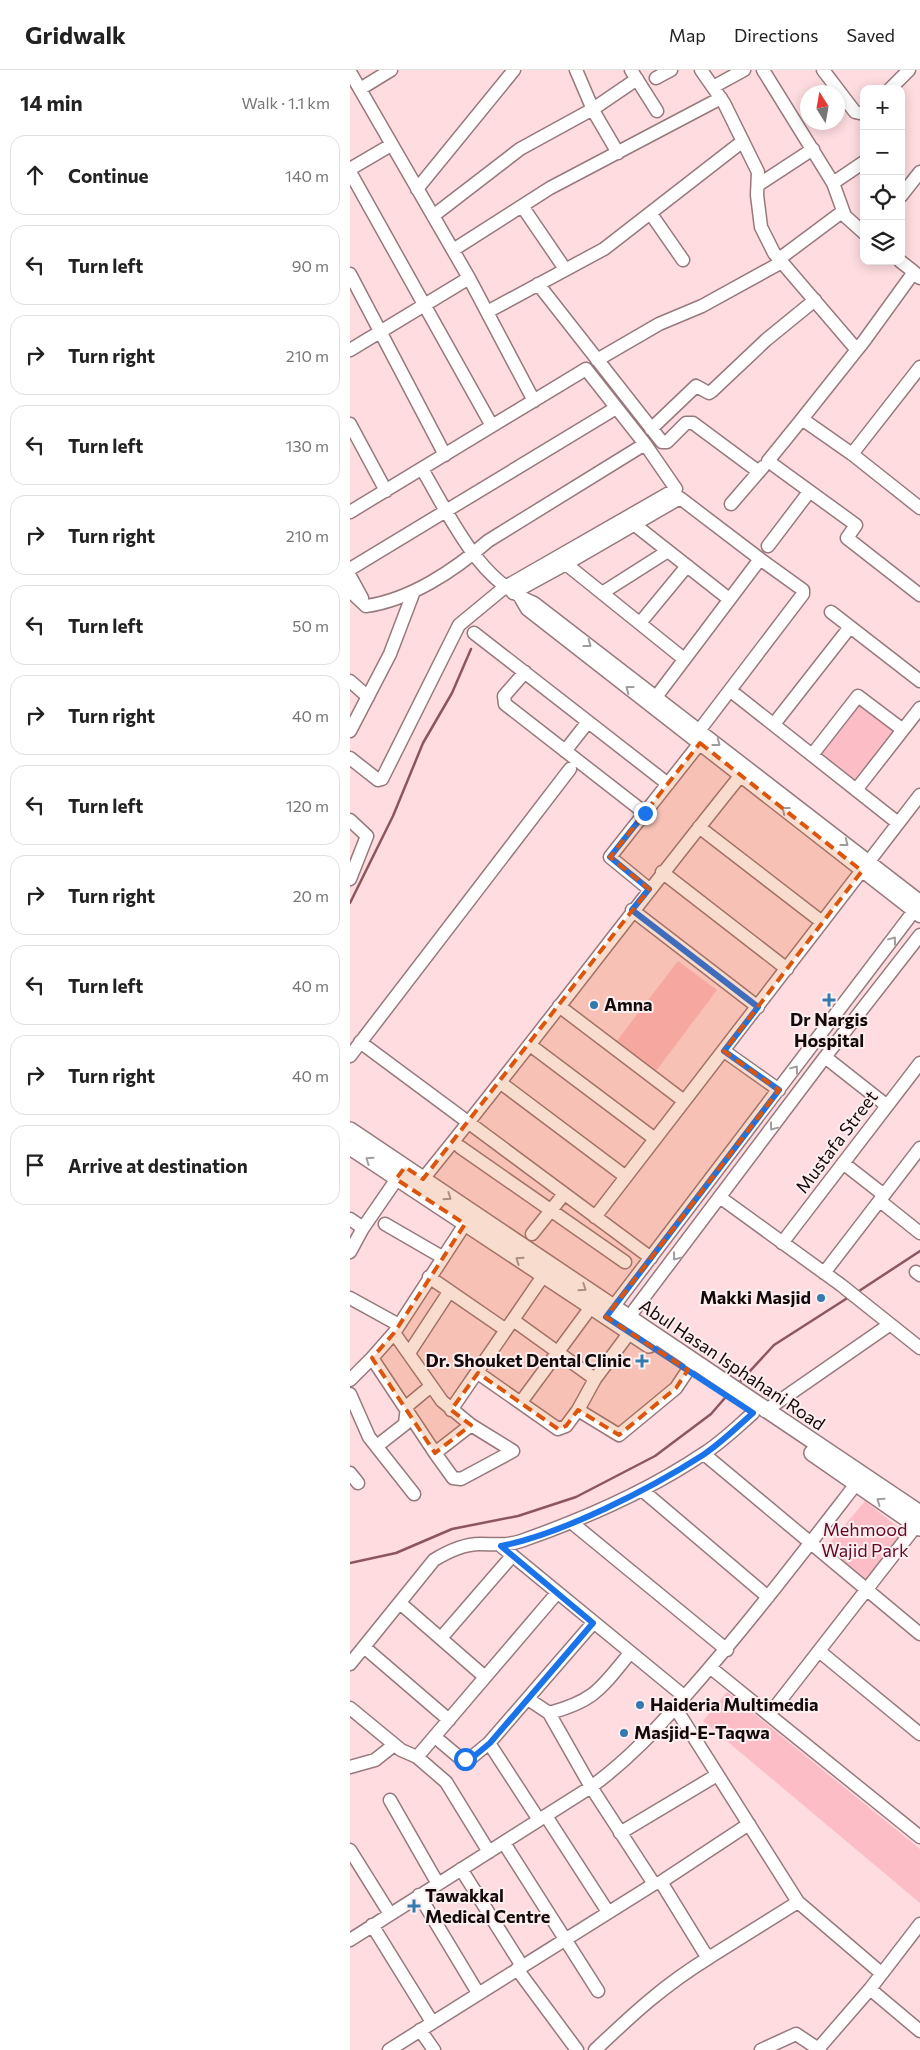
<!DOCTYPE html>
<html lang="en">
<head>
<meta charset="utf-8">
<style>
  body { margin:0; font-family:Commissioner,sans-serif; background:#f6f6f6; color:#222 }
  .controls { position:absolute; right:15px; top:15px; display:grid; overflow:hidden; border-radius:10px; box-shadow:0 2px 12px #0003 }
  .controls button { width:45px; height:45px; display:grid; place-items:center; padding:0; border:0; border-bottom:1px solid #e0e0e0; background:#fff; color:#222; font:25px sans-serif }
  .compass { position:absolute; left:450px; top:15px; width:45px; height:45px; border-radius:50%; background:#fff; box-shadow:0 2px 12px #0003; rotate:349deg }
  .stop { position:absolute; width:15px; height:15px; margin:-11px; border:4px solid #1a73e8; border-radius:50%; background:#fff }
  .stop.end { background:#1a73e8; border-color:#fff; box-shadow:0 1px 5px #0008 }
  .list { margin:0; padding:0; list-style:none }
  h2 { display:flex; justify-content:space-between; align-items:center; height:65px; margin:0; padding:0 20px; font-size:21px }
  h2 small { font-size:16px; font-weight:400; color:#767676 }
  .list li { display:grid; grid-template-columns:32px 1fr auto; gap:15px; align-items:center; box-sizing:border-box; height:80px; margin:0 10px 10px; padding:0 10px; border:1px solid #e0e0e0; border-radius:15px }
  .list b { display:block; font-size:19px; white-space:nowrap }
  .list em { font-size:16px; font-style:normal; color:#767676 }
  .icon { flex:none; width:28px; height:28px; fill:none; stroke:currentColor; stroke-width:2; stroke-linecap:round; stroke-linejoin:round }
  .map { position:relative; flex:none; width:570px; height:1980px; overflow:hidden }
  header { display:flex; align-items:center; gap:30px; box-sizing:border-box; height:70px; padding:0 25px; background:#fff; border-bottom:1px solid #e0e0e0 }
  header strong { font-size:24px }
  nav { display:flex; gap:28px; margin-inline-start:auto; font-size:18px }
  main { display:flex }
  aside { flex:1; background:#fff }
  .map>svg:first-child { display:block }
  .green { fill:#fdbdc6 }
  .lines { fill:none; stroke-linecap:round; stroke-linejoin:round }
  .stream { stroke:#8d565f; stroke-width:2.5 }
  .minor-casing { stroke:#97797d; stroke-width:15 }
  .major-casing { stroke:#97797d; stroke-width:18 }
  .minor { stroke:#fff; stroke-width:12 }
  .major { stroke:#fff; stroke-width:15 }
  .oneway { stroke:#a19d9d }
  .route { stroke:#1a73e8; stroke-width:6 }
  .marked { fill:#dd550c; fill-opacity:0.2; stroke:#dd550c; stroke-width:4; stroke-dasharray:10 6; stroke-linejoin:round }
  .poi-dot { fill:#347aaf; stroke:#fdeff0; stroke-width:2 }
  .labels { text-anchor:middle; stroke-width:4; stroke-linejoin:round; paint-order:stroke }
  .poi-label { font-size:18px; font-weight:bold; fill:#14090b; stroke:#fdeff0; text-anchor:start }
  .street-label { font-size:18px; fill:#14090b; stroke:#fdeff0 }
  .park-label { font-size:18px; fill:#630726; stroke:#fdeff0 }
</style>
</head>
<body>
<header>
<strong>Gridwalk</strong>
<nav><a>Map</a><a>Directions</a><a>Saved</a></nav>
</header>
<main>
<aside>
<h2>14 min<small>Walk · 1.1 km</small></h2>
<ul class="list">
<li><svg class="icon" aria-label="ahead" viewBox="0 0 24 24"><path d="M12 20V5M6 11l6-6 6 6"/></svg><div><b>Continue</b></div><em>140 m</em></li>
<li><svg class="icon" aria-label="left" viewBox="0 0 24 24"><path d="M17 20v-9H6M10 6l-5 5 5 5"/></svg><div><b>Turn left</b></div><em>90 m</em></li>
<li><svg class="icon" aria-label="right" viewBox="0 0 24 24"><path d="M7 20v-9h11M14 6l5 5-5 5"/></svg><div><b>Turn right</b></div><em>210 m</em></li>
<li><svg class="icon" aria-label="left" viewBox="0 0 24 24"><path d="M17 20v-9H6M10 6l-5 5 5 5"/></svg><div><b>Turn left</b></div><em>130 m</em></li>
<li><svg class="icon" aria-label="right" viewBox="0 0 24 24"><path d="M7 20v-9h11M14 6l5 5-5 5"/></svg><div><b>Turn right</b></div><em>210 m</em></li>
<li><svg class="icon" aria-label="left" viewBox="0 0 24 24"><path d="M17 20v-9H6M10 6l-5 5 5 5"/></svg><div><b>Turn left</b></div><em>50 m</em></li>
<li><svg class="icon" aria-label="right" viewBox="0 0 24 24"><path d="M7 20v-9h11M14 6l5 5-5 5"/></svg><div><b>Turn right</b></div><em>40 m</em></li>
<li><svg class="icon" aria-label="left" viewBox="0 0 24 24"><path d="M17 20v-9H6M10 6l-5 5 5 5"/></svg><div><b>Turn left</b></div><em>120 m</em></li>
<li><svg class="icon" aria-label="right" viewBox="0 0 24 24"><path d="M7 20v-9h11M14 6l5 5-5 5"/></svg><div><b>Turn right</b></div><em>20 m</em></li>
<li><svg class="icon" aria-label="left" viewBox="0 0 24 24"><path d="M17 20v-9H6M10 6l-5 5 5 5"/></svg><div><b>Turn left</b></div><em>40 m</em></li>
<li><svg class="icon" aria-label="right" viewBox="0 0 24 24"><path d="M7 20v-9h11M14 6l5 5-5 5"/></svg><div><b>Turn right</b></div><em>40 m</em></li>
<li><svg class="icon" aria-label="arrive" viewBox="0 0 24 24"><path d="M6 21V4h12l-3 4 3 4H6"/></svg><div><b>Arrive at destination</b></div></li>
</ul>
</aside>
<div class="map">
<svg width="570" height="1980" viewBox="0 0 570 1980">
  <rect width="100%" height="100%" fill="#fedce0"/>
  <path class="green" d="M509,633L546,661L507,713L470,685Z
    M328,891L367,920L306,1001L266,972Z
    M515,1431L554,1462L514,1513L473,1481Z
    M377,1622L570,1779V1833L353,1651Z"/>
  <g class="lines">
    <path class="stream" d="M0,833L43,746L73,673L102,623L121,579
      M506,1223L570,1181
      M388,1314L424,1275L499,1227
      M0,1493L46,1483L102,1459L168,1446L226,1427L305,1386L361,1344L381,1321"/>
    <defs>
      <path id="minor" d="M226,0L244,42L268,83
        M281,0L307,41
        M351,0L374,33L408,102L407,125L411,157L424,183L507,280
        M413,0L483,113L495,146L514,163
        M473,0L505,42L514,44
        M0,2L119,208L184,331
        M306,8L321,0
        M363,17L394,0
        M10,19L41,0
        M540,19L559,0
        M0,99L41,75
        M0,102L142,356
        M483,113L514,92
        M408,115L463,79
        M67,119L164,0
        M551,126L570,102
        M172,136L215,199
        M301,144L333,190
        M83,146L170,79L243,39L287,9
        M103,180L200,118L371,28
        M429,189L492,142
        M550,191L564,202
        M0,204L95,385
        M570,208L564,202L514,271L452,349L502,384L570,438
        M188,214L312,372H317L336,353H343L409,402
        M137,242L254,179L393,71
        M0,280L119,208
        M247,290L309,254L352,236L432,192
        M452,349L418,391L506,455L497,468L570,525
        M0,354L36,421
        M301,359L346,316L359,323L362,321L416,270L465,230
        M502,384L570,297
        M72,399C101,448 128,511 184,533L570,831
        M381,434L413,397
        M0,442L236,299L295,374L326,419L155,517L109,555L32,709L28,710L0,688
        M285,455L379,529
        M418,476L459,422
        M0,499L266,338
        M0,506L12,528
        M0,521L16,536C60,530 105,500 138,471L295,374
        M163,523L216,494
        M252,523L318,481
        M170,527L177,539L570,846
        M481,542L570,611
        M290,553L337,496
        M124,563L318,714
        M175,602L154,626L155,634L295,743
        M0,611L18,627
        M381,621L548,753
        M300,635L410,489L330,428L216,494L334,589
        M424,654L500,557
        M0,661L40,584L64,521
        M345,666L453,524V520L410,489
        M215,681L238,652
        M462,685L508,626L553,660
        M506,720L570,638
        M0,750L17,766L0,809
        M349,757L472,852
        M312,802L437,899
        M299,819L260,787L350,673
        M282,840L408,937
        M209,936L334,1031
        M10,972L301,1188
        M180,975L305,1069
        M374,981L429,1020
        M0,986L220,699
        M475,987L536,1035
        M151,1013L276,1107
        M110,1077L275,1192
        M493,1093L534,1125
        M73,1109C181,976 283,839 391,705
        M371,1128L491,1215L570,1278
        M530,1131L570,1163
        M245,1147L570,725
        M0,1149L13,1158
        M35,1154L92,1187
        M182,1164L214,1124
        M432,1173L570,993
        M0,1182L13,1158L53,1100
        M566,1202L570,1205
        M474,1203L570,1078
        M79,1207L156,1260
        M0,1228L49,1255
        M257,1245L570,833
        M163,1250L245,1309
        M273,1255L475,987L570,865
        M280,1262L245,1309L228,1340L269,1365L326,1318L338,1300
        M44,1263L22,1288L85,1383L121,1355
        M59,1283L99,1222
        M128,1303L208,1359L216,1356L228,1340
        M0,1310L22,1288
        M0,1324L19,1367L64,1424
        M171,1332L241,1237
        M101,1340L193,1206
        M415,1341L539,1255
        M27,1376L55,1354L57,1336L81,1316
        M85,1383L103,1408L111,1409L163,1381L121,1355L92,1331L44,1263L115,1154
        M354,1384L570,1564
        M0,1403L8,1413
        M292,1420L418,1527
        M221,1452L377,1580
        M151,1476L335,1627
        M50,1533L135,1607
        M91,1568L162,1486
        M14,1577L99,1650
        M469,1581L570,1664
        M0,1594L84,1490C97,1482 115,1474 130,1474C146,1474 156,1476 171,1471C234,1449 298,1421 353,1384C371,1373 387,1357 403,1343
        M361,1598L570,1767
        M178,1629L199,1643C245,1631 251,1618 280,1583
        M0,1638L51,1680L67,1687L96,1712L139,1782
        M326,1639L448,1832L531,1903
        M199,1643L241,1717L304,1814L311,1812L399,1754
        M419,1645L566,1456
        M91,1672L110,1688L122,1687L139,1673L243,1553
        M139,1673L189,1750
        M67,1687L207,1523
        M0,1697L25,1690L44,1675
        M40,1730L88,1814
        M196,1746L258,1842
        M270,1763L367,1705
        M154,1773L248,1921
        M0,1780L40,1844
        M111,1799L172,1896
        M311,1812L354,1882L360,1887L448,1832
        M69,1825L128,1923
        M22,1855L82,1952
        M0,1870L241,1717C279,1689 305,1661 336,1625C396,1557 451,1485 506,1414
        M167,1899L227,1980
        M520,1919L570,1961
        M70,1960L84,1980
        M468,1979L520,1919L570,1854
        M39,1980L304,1814
        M245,1980C283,1944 314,1915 360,1887
        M411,1980L446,1964L470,1980"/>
      <path id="major" d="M0,1060L570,1443
        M0,1077L299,1275
        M462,1383L570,1458"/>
    </defs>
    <use href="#minor" class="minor-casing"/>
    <use href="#major" class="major-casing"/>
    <use href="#minor" class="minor"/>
    <use href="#major" class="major"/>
  </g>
  <defs><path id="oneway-chevron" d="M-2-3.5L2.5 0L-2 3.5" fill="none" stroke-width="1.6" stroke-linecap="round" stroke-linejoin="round" transform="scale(1.25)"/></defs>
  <g class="oneway">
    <use href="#oneway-chevron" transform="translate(238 574) rotate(37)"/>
    <use href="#oneway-chevron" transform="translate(279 619) rotate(-143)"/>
    <use href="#oneway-chevron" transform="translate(367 673) rotate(38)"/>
    <use href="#oneway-chevron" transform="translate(435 740) rotate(-142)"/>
    <use href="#oneway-chevron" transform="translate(495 773) rotate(38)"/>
    <use href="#oneway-chevron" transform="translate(543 870) rotate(-53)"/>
    <use href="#oneway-chevron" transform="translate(445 999) rotate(-53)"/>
    <use href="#oneway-chevron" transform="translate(423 1057) rotate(127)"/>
    <use href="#oneway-chevron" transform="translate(19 1090) rotate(-146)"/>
    <use href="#oneway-chevron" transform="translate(98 1127) rotate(34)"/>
    <use href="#oneway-chevron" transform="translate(326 1187) rotate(127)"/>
    <use href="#oneway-chevron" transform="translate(169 1190) rotate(-146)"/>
    <use href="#oneway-chevron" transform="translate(233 1218) rotate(34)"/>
    <use href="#oneway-chevron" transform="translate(530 1431) rotate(-145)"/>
  </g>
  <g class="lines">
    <path class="route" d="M115,1689L122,1688L140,1673L243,1553L151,1476C212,1464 300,1419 353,1385C371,1373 387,1357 403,1343L256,1247L429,1020L374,981L408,937L282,840L299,819L260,787L295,743"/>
  </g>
  <path class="marked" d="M350,673L512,801L374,981L429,1020L256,1247L338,1300L326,1318L269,1365L228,1340L216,1356L208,1359L128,1303L101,1340L121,1355L85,1383L22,1288L44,1263L115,1154L46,1109L55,1097L73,1109L299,819L260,787Z"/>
  <g class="poi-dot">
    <path d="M476.5 922.5h5v5h5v5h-5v5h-5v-5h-5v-5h5z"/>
    <circle cx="244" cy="935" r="5"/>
    <circle cx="471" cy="1228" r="5"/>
    <path d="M289.5 1283.5h5v5h5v5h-5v5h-5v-5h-5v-5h5z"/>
    <circle cx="290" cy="1635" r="5"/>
    <circle cx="274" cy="1663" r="5"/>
    <path d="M61.5 1828.5h5v5h5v5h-5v5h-5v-5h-5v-5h5z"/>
  </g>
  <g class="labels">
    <g class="poi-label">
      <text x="254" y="941">Amna</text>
      <text x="479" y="956" text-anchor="middle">Dr Nargis<tspan x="479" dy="21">Hospital</tspan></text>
      <text x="461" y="1234" text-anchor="end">Makki Masjid</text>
      <text x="281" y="1297" text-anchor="end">Dr. Shouket Dental Clinic</text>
      <text x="300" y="1641">Haideria Multimedia</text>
      <text x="284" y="1669">Masjid-E-Taqwa</text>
      <text x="75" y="1832">Tawakkal<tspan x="75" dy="21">Medical Centre</tspan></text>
    </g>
    <g class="street-label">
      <text transform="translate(487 1072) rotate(-53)" y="6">Mustafa Street</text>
      <text transform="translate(382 1295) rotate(34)" y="6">Abul Hasan Isphahani Road</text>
    </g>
    <g class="park-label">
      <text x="515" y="1466">Mehmood<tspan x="515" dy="21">Wajid Park</tspan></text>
    </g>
  </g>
</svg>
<div class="controls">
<button>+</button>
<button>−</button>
<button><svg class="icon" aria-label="locate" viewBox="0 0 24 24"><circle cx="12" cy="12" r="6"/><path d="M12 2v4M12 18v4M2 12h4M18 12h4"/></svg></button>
<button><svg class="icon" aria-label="layers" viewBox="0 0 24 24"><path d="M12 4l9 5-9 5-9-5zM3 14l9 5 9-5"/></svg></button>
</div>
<svg class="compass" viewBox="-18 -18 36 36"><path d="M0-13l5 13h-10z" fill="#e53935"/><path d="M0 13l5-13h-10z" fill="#767676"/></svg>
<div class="stop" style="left:115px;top:1689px"></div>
<div class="stop end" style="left:295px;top:743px"></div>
</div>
</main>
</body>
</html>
